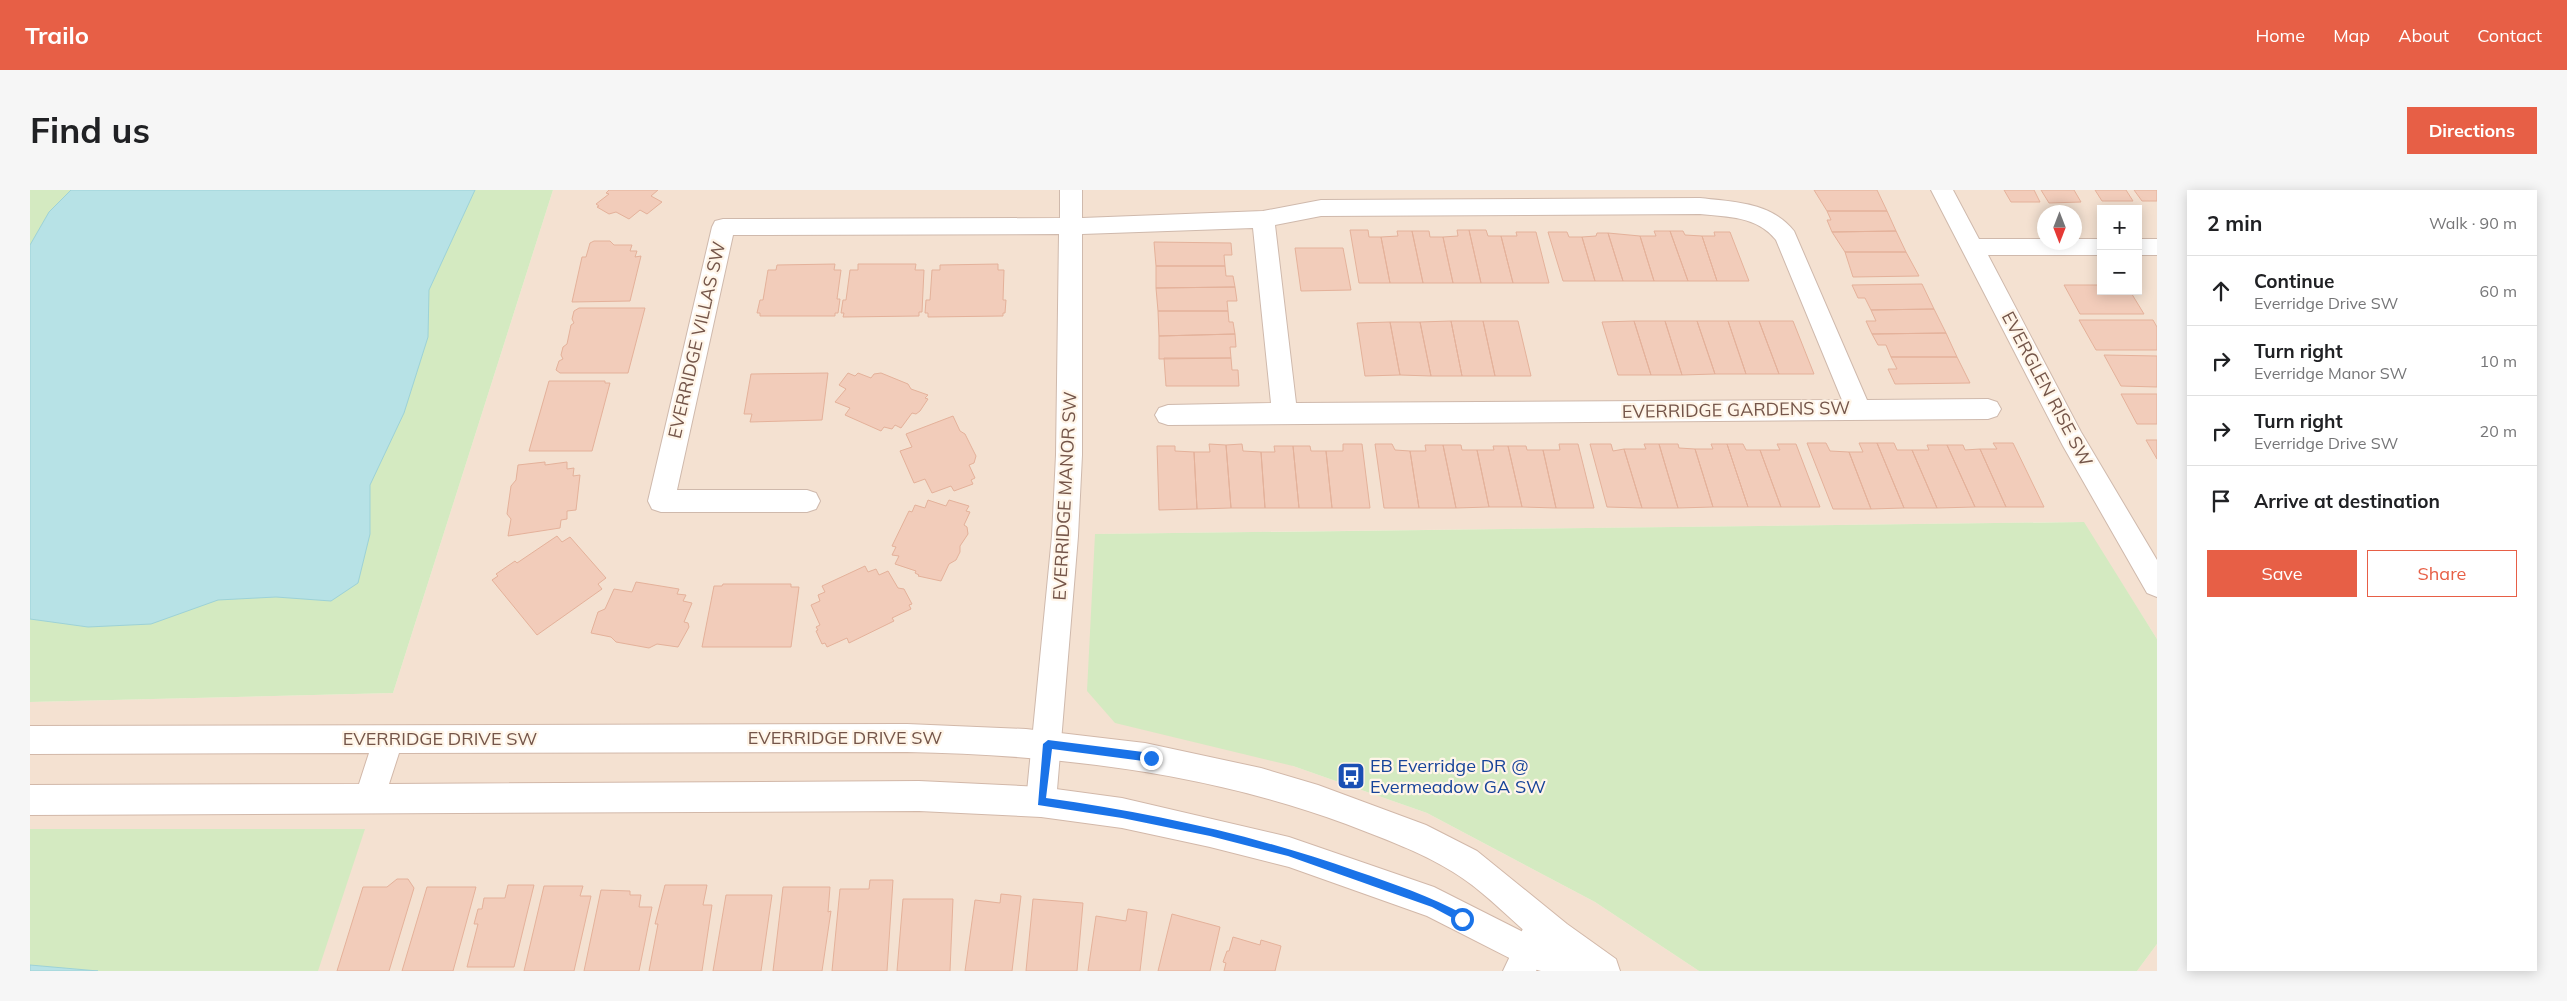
<!DOCTYPE html>
<html lang="en">
<head>
<meta charset="utf-8">
<style>
  body { margin:0; font-family:Mulish,sans-serif; background:#f6f6f6; color:#202124 }
  .controls { position:absolute; right:15px; top:15px; display:grid; overflow:hidden; border-radius:0px; box-shadow:0 2px 12px #0003 }
  .controls button { width:45px; height:45px; display:grid; place-items:center; padding:0; border:0; border-bottom:1px solid #e0e0e0; background:#fff; color:#202124; font:25px sans-serif }
  .compass { position:absolute; left:2007px; top:15px; width:45px; height:45px; border-radius:50%; background:#fff; box-shadow:0 2px 12px #0003; rotate:180deg }
  .stop { position:absolute; width:15px; height:15px; margin:-11px; border:4px solid #1a73e8; border-radius:50%; background:#fff }
  .stop.end { background:#1a73e8; border-color:#fff; box-shadow:0 1px 5px #0008 }
  .list { margin:0; padding:0; list-style:none }
  h2 { display:flex; justify-content:space-between; align-items:center; height:65px; margin:0; padding:0 20px; font-size:21px }
  h2 small { font-size:16px; font-weight:400; color:#757577 }
  .list li { display:grid; grid-template-columns:32px 1fr auto; gap:15px; align-items:center; box-sizing:border-box; height:70px; padding:0 20px; border-top:1px solid #e0e0e0 }
  .list b { display:block; font-size:19px; white-space:nowrap }
  .list p { margin:0; font-size:16px; white-space:nowrap; color:#757577 }
  .list em { font-size:16px; font-style:normal; color:#757577 }
  .actions { display:flex; gap:10px; padding:15px 20px }
  .actions a { flex:1; padding:11px 0; border:1px solid #e75f46; border-radius:0px; text-align:center; font-size:18px; color:#e75f46 }
  .actions .main { background:#e75f46; color:#fff }
  .icon { flex:none; width:28px; height:28px; fill:none; stroke:currentColor; stroke-width:2; stroke-linecap:round; stroke-linejoin:round }
  .map { position:relative; flex:none; width:2127px; height:781px; overflow:hidden; border-radius:0px }
  header { display:flex; align-items:center; gap:30px; box-sizing:border-box; height:70px; padding:0 25px; background:#e75f46; color:#fff }
  header strong { font-size:24px }
  nav { display:flex; gap:28px; margin-inline-start:auto; font-size:18px }
  .intro { display:flex; align-items:center; justify-content:space-between; box-sizing:border-box; height:120px; padding:0 30px }
  h1 { margin:0; font-size:35px }
  .button { padding:12px 22px; border-radius:0px; background:#e75f46; color:#fff; font-size:18px; font-weight:700 }
  main { display:flex; gap:30px; padding:0 30px }
  aside { flex:1; background:#fff; border-radius:0px; box-shadow:0 2px 12px #0003 }
  .map>svg:first-child { display:block }
  .residential { fill:#f4e1d1; fill-rule:evenodd }
  .green { fill:#d4eac1 }
  .water { fill:#b7e2e6; stroke:#9dd2d7 }
  .building { fill:#f2ccba; stroke:#e4b19a }
  .lines { fill:none; stroke-linecap:round; stroke-linejoin:round }
  .street-casing { stroke:#cfb9ac; stroke-width:2 }
  .secondary-casing { stroke:#d2b8a9; stroke-width:2 }
  .street { fill:#fff; fill-rule:evenodd }
  .secondary { fill:#fff; fill-rule:evenodd }
  .route { fill:#1a73e8 }
  .labels { text-anchor:middle; stroke-width:4.5; stroke-linejoin:round; paint-order:stroke }
  .street-label { font-size:18px; fill:#745549; stroke:#fff5e8 }
  .transit-label { font-size:18px; fill:#164399; stroke:#fff5e8; text-anchor:start }
</style>
</head>
<body>
<header>
<strong>Trailo</strong>
<nav><a>Home</a><a>Map</a><a>About</a><a>Contact</a></nav>
</header>
<div class="intro"><h1>Find us</h1><a class="button">Directions</a></div>
<main>
<div class="map">
<svg width="2127" height="781" viewBox="0 0 2127 781">
  <rect width="100%" height="100%" fill="#fcf0e2"/>
  <path class="residential" d="M523,0H2127V449L2053,332L1065,344L1263,576L1397,623L1565,712L1669,781H0V512L363,503ZM2071,19H2108V101H2071ZM2014,22H2044V52H2014Z
    M2127,754V781H2107Z"/>
  <path class="green" d="M0,0H523L363,503L0,512Z
    M2054,332L2127,449V754L2107,781H1669L1565,712L1397,623L1263,576L1085,533L1057,501L1065,344Z
    M0,639H335L288,781H0Z"/>
  <path class="water" d="M41,0H445L399,100L398,147L374,223L340,295V344L328,393L301,411L246,407L188,410L121,434L58,437L0,429V55L19,22Z
    M0,775L68,781H0Z"/>
  <path class="building" d="M579,0H628L621,6L632,12L617,24L610,20L599,29L586,22L579,24L567,17L569,16L566,14L579,4L576,3Z
    M1784,0H1847L1857,21H1797Z
    M1974,0H2004L2010,12H1981Z
    M2011,0H2044L2051,12L2019,13Z
    M2065,0H2096L2103,11H2072Z
    M2104,0H2127V11H2112Z
    M1797,21H1857L1866,41L1802,42L1797,30H1801Z
    M1320,40H1338L1339,47H1351L1360,93H1329Z
    M1427,40H1439L1451,93H1423L1413,47L1428,46Z
    M1439,40H1456L1458,46H1471L1483,93H1451Z
    M1367,41H1382L1393,93H1360L1351,47L1368,46Z
    M1382,41H1399L1400,47H1413L1423,93H1393Z
    M1624,41H1640L1658,91H1624L1610,46H1626Z
    M1640,41H1653L1655,45L1672,46L1687,91H1658Z
    M1866,41L1876,62H1815L1802,42Z
    M1486,42H1506L1519,93H1483L1471,46H1487Z
    M1518,42H1537L1539,47H1552L1565,91H1533Z
    M1684,42H1700L1719,91H1687L1672,46H1685Z
    M1567,43H1578L1593,91H1565L1552,47L1566,46Z
    M1578,43L1610,46L1624,91H1593Z
    M564,51H580L584,55H602L600,61H607L605,67L611,66L600,111L542,112L552,67H556L560,53Z
    M1124,52L1201,53L1202,65H1194L1195,76H1126Z
    M1265,58H1313L1321,100L1271,101Z
    M1815,62H1876L1889,86L1823,87Z
    M805,74L804,80H811L807,109H810L808,123H805V126H730V123H727L730,110H733L738,80H746L747,75Z
    M828,74H886L885,80H894L892,122H889V126L813,127L814,123H811L813,110H816L820,80H828Z
    M968,74V80H974L973,110H976L975,123H973V126L898,127V123H895L896,110H900L902,80H910V75Z
    M1126,76H1195L1196,86H1203L1205,97L1126,98Z
    M1892,94L1904,119L1841,120L1835,108H1828L1822,95Z
    M2034,95H2071V101H2100L2114,124H2050Z
    M1205,97L1207,111H1197L1198,121H1128L1126,98Z
    M549,118H615L598,183H530L526,180L529,171L533,169L531,165L533,157L537,154L541,135L544,133L542,129L544,121Z
    M1904,119L1916,143L1842,144L1836,131H1846L1841,120Z
    M1128,121H1198L1199,132H1203L1205,144L1129,146Z
    M2049,130H2123L2127,137V160H2066Z
    M1421,131L1432,186H1401L1390,132Z
    M1421,131H1453L1465,186H1432Z
    M1453,131H1488L1501,186H1465Z
    M1604,131L1621,185H1588L1572,132Z
    M1604,131H1635L1652,185H1621Z
    M1635,131H1667L1685,184L1652,185Z
    M1667,131H1698L1716,184H1685Z
    M1698,131H1729L1749,184H1716Z
    M1729,131H1763L1784,184H1749Z
    M1360,132L1370,185L1335,186L1327,133Z
    M1360,132H1390L1401,186L1370,185Z
    M1916,143L1927,167H1861L1856,155H1848L1842,144Z
    M1205,144L1206,157H1200L1201,168L1129,169V146Z
    M2074,165L2127,166V197L2091,196Z
    M1861,167H1927L1940,193L1865,194L1858,179H1867Z
    M1134,168H1201L1202,180H1208L1209,196H1136Z
    M798,183L792,230L720,232L722,224H714L721,184Z
    M818,183L825,186L828,183L841,188L844,184L851,183L878,194L881,199L898,205L895,208L898,209L890,221L886,224L882,223L871,238L865,235L862,239L854,237L851,241L815,225L820,218L805,212L816,199L809,195Z
    M519,191H575V193H580L562,261H499Z
    M2091,204H2127V234H2107Z
    M923,226L930,241L935,244L946,266L944,273L939,275L945,288L941,290L943,294L924,301L921,296L902,303L895,289L884,293L870,261L882,257L876,244Z
    M2116,250H2127V269Z
    M1777,253H1796L1800,261L1819,262L1841,319H1803Z
    M1829,253H1847L1874,318L1841,319L1819,262H1833Z
    M1847,253H1864L1867,260H1882L1907,318H1874Z
    M1963,253H1983L2014,317H1976L1950,259H1967Z
    M1179,254L1196,255L1201,318L1167,319L1164,262H1180Z
    M1212,254L1213,261L1231,262L1235,318H1201L1196,255Z
    M1313,254H1332L1340,318H1302L1296,261H1313Z
    M1345,254H1362L1365,260L1380,261L1389,318H1354Z
    M1529,254H1548L1564,318H1526L1513,260H1530Z
    M1560,254H1581L1583,261L1594,259L1612,318L1577,317Z
    M1614,254H1629L1648,318H1612L1594,259H1616Z
    M1629,254H1648L1649,258L1665,259L1683,317L1648,318Z
    M1681,254H1697L1718,317H1683L1665,259H1683Z
    M1697,254H1713L1716,260H1730L1751,317H1718Z
    M1747,254H1766L1790,317H1751L1730,260H1750Z
    M1395,255H1413L1426,318H1389L1380,261H1396Z
    M1413,255H1431L1432,260H1447L1459,317L1426,318Z
    M1897,255H1917L1945,317L1907,318L1882,260H1899Z
    M1917,255H1933L1935,260L1950,259L1976,317H1945Z
    M1127,256H1145V261L1164,262L1167,319L1129,320Z
    M1244,256H1263L1269,318H1235L1231,262H1245Z
    M1263,256H1280L1281,261H1296L1302,318H1269Z
    M1463,256H1478L1492,317H1459L1447,260H1464Z
    M1478,256H1496L1497,260H1513L1526,318L1492,317Z
    M515,272V275L537,272V279L544,278L543,286L550,285L546,320L537,321V329L531,330L530,338L478,346L481,329L477,324L481,296L486,290L488,275Z
    M898,310L916,316L919,310L939,316L936,321L940,322L934,335L937,337L938,344L930,356V362L926,370L919,374L911,391L888,386L889,385L885,383L886,381L865,374L869,366L862,365L866,357L862,356L879,321L882,322L885,315L895,318Z
    M527,346L532,352L540,347L576,388L568,394L572,399L507,445L462,390L468,386L466,384L485,371L487,373Z
    M835,376L838,382L846,379L849,385L858,381L868,398L874,399L882,414L879,415L881,419L862,428L864,431L819,453L817,448L797,457L795,453L792,454L786,441L788,440L786,437L790,435L781,415L790,411L788,405L795,402L792,396Z
    M606,392L649,399L647,404L656,405L653,411L662,413L654,432L658,433L659,437L648,457L627,454L619,458L586,452L581,447L561,443L568,422L575,419L584,399L602,402Z
    M693,394H761V397H769L761,457H672L684,396H692Z
    M367,689H378L384,698L359,781H307L333,697H357Z
    M840,690H863L857,781H802L810,699H839Z
    M478,695H504L484,777H437L448,734H444L448,719H452L454,708H475Z
    M635,695H677L673,715H682L672,781H619L628,734H625Z
    M514,696H553L550,706H561L544,781H494Z
    M397,697H446L423,781H372Z
    M753,697H800L798,722L801,721L792,781H743Z
    M571,700L600,701V705H611L609,717H622L609,781H554Z
    M971,704L991,706L982,781H935L945,710L970,713Z
    M696,705H742L731,781H683Z
    M873,709H923L920,781H867Z
    M1003,709L1053,713L1047,781H996Z
    M1098,719L1117,722L1110,781H1058L1066,726L1096,731Z
    M1142,724L1190,737L1180,781H1128Z
    M1203,747L1230,755L1231,750L1251,756L1245,781H1194L1196,773L1193,772L1197,761H1199Z"/>
  <g class="lines">
    <defs>
      <path id="street" d="M1030,0H1052V28L1233,21L1291,10L1670,8C1704,12 1741,12 1764,41L1837,210L1958,209L1967,212L1971,219L1967,226L1958,229L1138,235L1129,232L1125,225L1129,218L1138,215L1241,213L1223,38L1052,44V265L1048,346L1026,612L1022,622L1011,627L1000,622L996,612L1022,346L1026,265L1029,44L703,45L647,300H777L786,303L790,311L786,319L777,322H631L622,319L618,311L682,37L685,31L693,29L1030,28ZM1670,24C1698,27 1727,26 1746,50L1812,210L1266,213L1245,35L1291,26Z
        M1901,0H1923L1949,49H2014V52H2044V49H2071V65H1958L2051,242L2127,370V407L2117,403L2033,256Z
        M2108,49H2127V65H2108Z
        M1508,725L1519,730L1524,741L1506,781H1473L1497,730Z"/>
      <path id="secondary" d="M877,534L996,539L1115,553L1231,578L1288,595L1396,635L1447,661L1537,734L1586,769L1590,781H1511L1497,777L1397,726L1259,677L1180,657L1092,638L1011,627L889,621L0,625V595L329,594L339,563L0,564V536ZM877,562C1027,565 1175,582 1316,634C1352,648 1389,661 1423,682C1451,699 1474,723 1499,745L1404,697L1259,647L1092,608L1011,597L889,591L359,594L369,563Z"/>
    </defs>
    <use href="#street" class="street-casing"/>
    <use href="#secondary" class="secondary-casing"/>
    <use href="#street" class="street"/>
    <use href="#secondary" class="secondary"/>
  </g>
  <path class="route" d="M1018,550L1121,563L1125,568L1121,572L1022,559L1016,608C1124,623 1223,645 1326,681C1364,694 1400,706 1435,725V732L1432,733L1402,717L1258,666L1180,646L1092,628L1008,615L1013,554Z"/>
  <defs>
    <symbol id="bus-square" viewBox="-11 -11 22 22"><rect x="-9" y="-9" width="18" height="18" rx="4" fill="#1a4fb4" stroke="#fff5e8"/><path d="M-5-6H5V4H4V6H2V4H-2V6H-4V4H-5ZM-3.5-4V0h7V-4ZM-3.5 1.2v1.5H-2V1.2ZM2 1.2v1.5H3.5V1.2Z" fill="#fff"/></symbol>
  </defs>
  <g fill-rule="evenodd">
    <use href="#bus-square" x="1305" y="570" width="32" height="32"/>
  </g>
  <g class="labels">
    <g class="street-label">
      <text transform="translate(667 150) rotate(-77)" y="6">EVERRIDGE VILLAS SW</text>
      <text transform="translate(2017 199) rotate(62)" y="6">EVERGLEN RISE SW</text>
      <text transform="translate(1706 220) rotate(-1)" y="6">EVERRIDGE GARDENS SW</text>
      <text transform="translate(1035 306) rotate(-87)" y="6">EVERRIDGE MANOR SW</text>
      <text x="815" y="554">EVERRIDGE DRIVE SW</text>
      <text x="410" y="555">EVERRIDGE DRIVE SW</text>
    </g>
    <g class="transit-label">
      <text x="1340" y="582">EB Everridge DR @<tspan x="1340" dy="21">Evermeadow GA SW</tspan></text>
    </g>
  </g>
</svg>
<div class="controls">
<button>+</button>
<button>−</button>
</div>
<svg class="compass" viewBox="-18 -18 36 36"><path d="M0-13l5 13h-10z" fill="#e53935"/><path d="M0 13l5-13h-10z" fill="#757577"/></svg>
<div class="stop" style="left:1432px;top:729px"></div>
<div class="stop end" style="left:1121px;top:568px"></div>
</div>
<aside>
<h2>2 min<small>Walk · 90 m</small></h2>
<ul class="list">
<li><svg class="icon" aria-label="ahead" viewBox="0 0 24 24"><path d="M12 20V5M6 11l6-6 6 6"/></svg><div><b>Continue</b><p>Everridge Drive SW</p></div><em>60 m</em></li>
<li><svg class="icon" aria-label="right" viewBox="0 0 24 24"><path d="M7 20v-9h11M14 6l5 5-5 5"/></svg><div><b>Turn right</b><p>Everridge Manor SW</p></div><em>10 m</em></li>
<li><svg class="icon" aria-label="right" viewBox="0 0 24 24"><path d="M7 20v-9h11M14 6l5 5-5 5"/></svg><div><b>Turn right</b><p>Everridge Drive SW</p></div><em>20 m</em></li>
<li><svg class="icon" aria-label="arrive" viewBox="0 0 24 24"><path d="M6 21V4h12l-3 4 3 4H6"/></svg><div><b>Arrive at destination</b></div></li>
</ul>
<div class="actions"><a class="main">Save</a><a>Share</a></div>
</aside>
</main>
</body>
</html>
